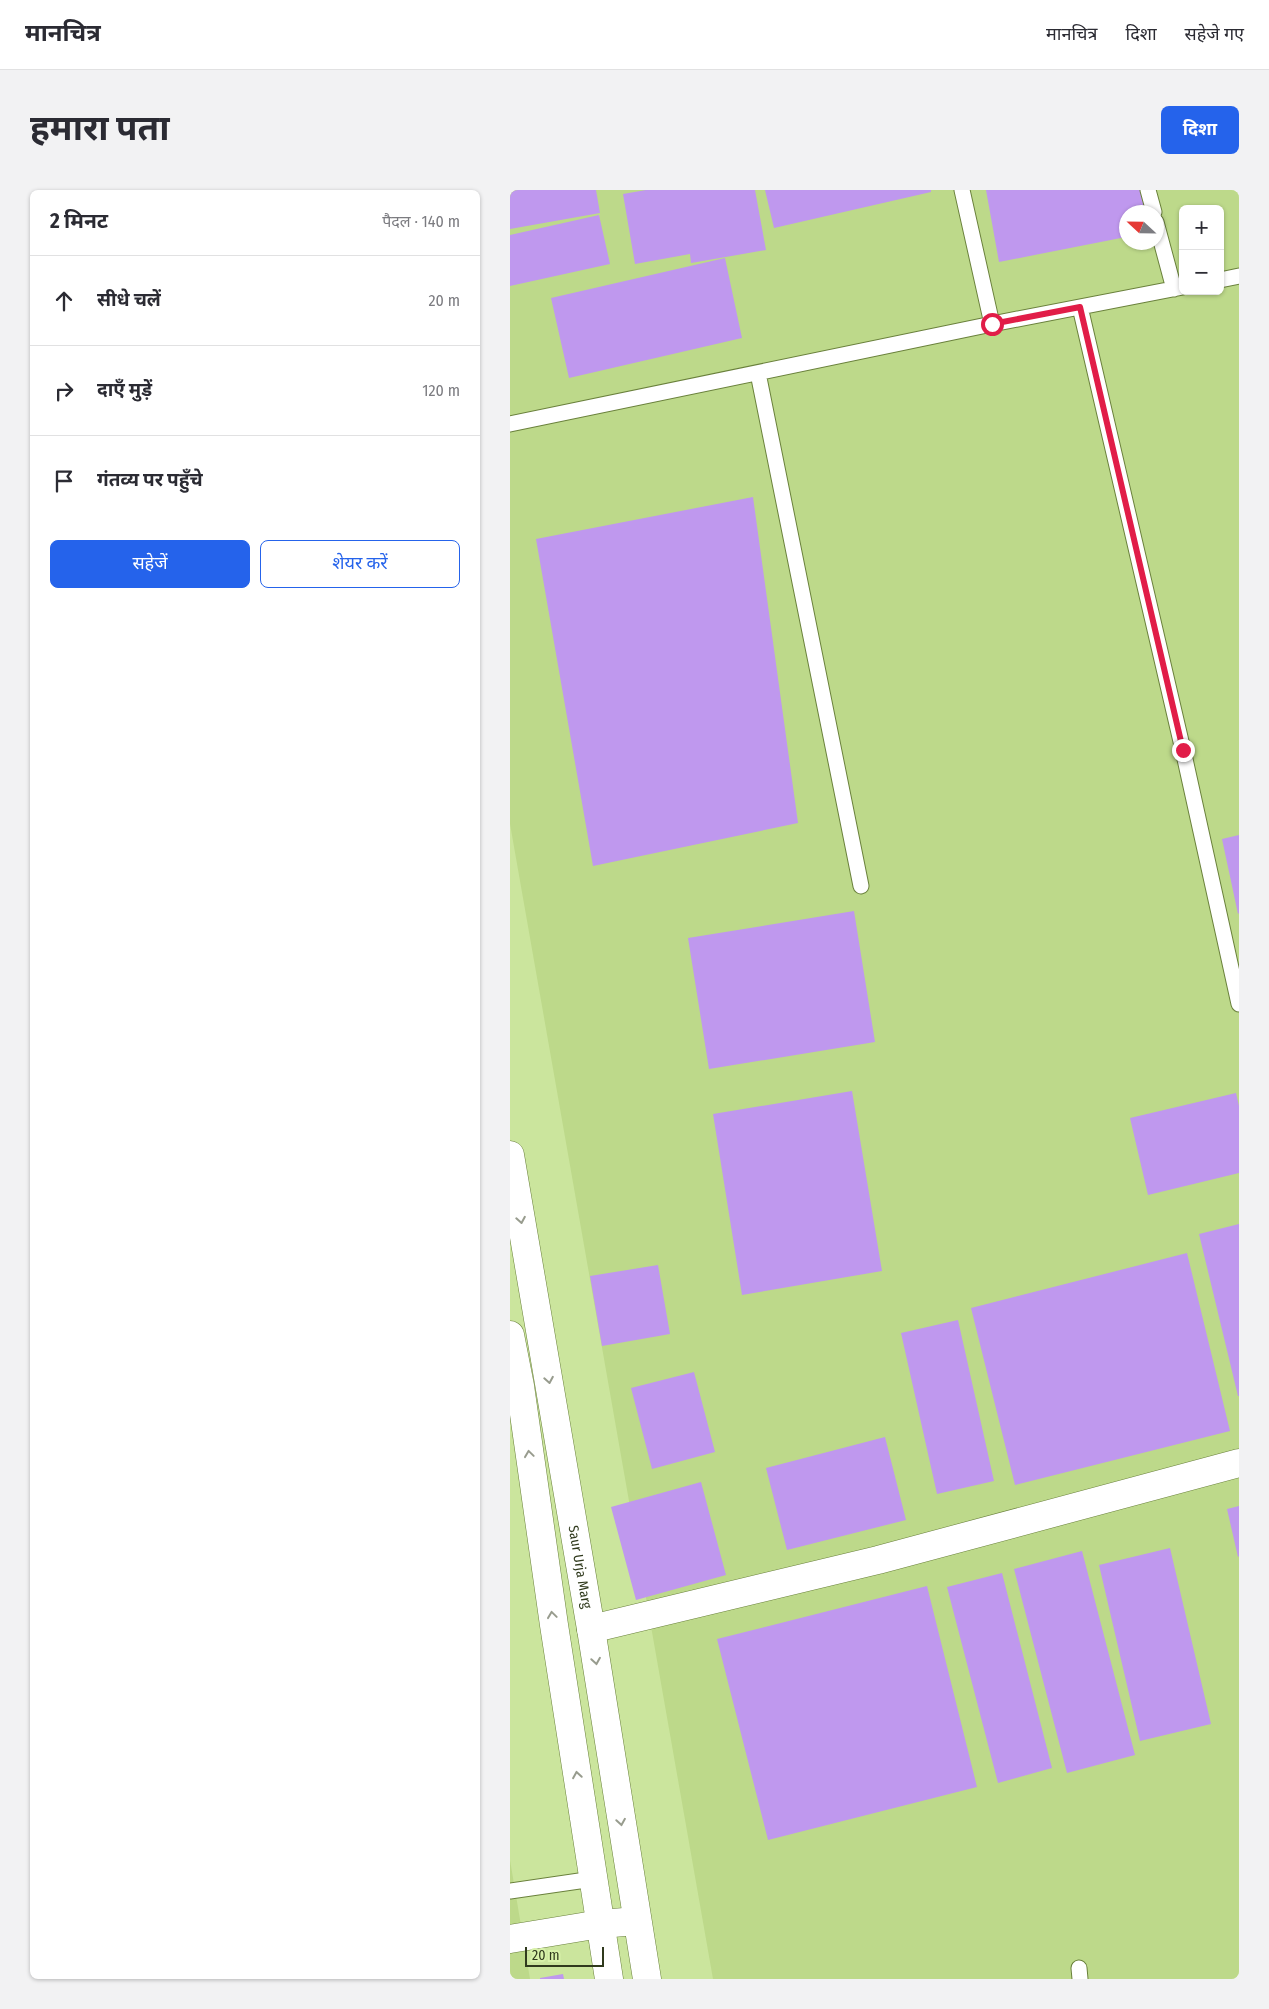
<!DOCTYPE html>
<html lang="hi">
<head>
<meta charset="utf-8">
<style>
  body { margin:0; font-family:"Fira Sans Condensed","Noto Sans Devanagari",sans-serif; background:#f2f2f3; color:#2b2b33 }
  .controls { position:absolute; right:15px; top:15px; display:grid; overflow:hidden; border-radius:8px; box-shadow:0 1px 4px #0004 }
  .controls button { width:45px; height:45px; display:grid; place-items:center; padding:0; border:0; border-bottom:1px solid #e1e1e2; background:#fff; color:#2b2b33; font:25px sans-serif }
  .compass { position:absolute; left:609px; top:15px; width:45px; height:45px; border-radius:50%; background:#fff; box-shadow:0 1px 4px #0004; rotate:292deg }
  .scale { position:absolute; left:15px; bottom:12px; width:79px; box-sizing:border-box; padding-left:5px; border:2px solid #303a1d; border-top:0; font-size:14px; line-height:18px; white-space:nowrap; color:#303a1d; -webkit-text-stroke:4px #d8f2a9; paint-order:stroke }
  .stop { position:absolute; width:15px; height:15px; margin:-11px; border:4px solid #e11d48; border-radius:50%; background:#fff }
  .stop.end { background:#e11d48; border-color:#fff; box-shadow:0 1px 5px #0008 }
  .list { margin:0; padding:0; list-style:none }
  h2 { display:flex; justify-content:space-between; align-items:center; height:65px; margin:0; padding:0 20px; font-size:21px }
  h2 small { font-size:16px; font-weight:400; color:#7c7c81 }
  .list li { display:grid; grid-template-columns:32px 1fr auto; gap:15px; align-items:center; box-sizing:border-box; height:90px; padding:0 20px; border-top:1px solid #e1e1e2 }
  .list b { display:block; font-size:19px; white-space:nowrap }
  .list em { font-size:16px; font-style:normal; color:#7c7c81 }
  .actions { display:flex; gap:10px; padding:15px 20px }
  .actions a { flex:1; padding:11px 0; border:1px solid #2563eb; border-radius:8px; text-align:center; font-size:18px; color:#2563eb }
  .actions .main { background:#2563eb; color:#fff }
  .icon { flex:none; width:28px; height:28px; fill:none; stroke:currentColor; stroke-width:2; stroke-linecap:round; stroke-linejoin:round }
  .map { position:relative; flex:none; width:729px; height:1789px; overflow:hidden; border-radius:8px }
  header { display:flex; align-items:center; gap:30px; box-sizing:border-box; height:70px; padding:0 25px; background:#fff; border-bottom:1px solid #e1e1e2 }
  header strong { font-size:24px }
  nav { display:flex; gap:28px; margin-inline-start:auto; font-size:18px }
  .intro { display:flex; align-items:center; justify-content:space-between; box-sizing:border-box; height:120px; padding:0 30px }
  h1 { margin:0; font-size:35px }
  .button { padding:12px 22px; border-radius:8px; background:#2563eb; color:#fff; font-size:18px; font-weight:700 }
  main { display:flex; gap:30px; padding:0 30px }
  aside { flex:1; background:#fff; border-radius:8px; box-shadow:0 1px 4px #0004 }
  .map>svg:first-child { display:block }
  .built { fill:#bdd98a; fill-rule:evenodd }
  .building { fill:#bf98ee }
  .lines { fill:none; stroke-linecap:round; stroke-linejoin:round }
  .service-casing { stroke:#6a813c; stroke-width:17 }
  .minor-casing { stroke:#6a813c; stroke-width:29 }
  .tertiary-casing { stroke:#6a813c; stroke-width:29 }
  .service { stroke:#fff; stroke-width:15 }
  .minor { stroke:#fff; stroke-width:28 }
  .tertiary { stroke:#fff; stroke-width:28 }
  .oneway { stroke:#989c8e }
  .route { stroke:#e11d48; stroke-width:6 }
  .labels { text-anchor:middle; stroke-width:5; stroke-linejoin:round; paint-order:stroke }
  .street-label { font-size:14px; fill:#303a1d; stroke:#d8f2a9 }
</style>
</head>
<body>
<header>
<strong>मानचित्र</strong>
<nav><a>मानचित्र</a><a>दिशा</a><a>सहेजे गए</a></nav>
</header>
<div class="intro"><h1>हमारा पता</h1><a class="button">दिशा</a></div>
<main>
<aside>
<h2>2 मिनट<small>पैदल · 140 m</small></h2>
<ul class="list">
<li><svg class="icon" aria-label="ahead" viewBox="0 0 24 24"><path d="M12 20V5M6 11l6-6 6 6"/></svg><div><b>सीधे चलें</b></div><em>20 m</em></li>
<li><svg class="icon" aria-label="right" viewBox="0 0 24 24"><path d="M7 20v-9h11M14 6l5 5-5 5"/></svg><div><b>दाएँ मुड़ें</b></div><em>120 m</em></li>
<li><svg class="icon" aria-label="arrive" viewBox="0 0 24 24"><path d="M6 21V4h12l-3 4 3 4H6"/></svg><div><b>गंतव्य पर पहुँचे</b></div></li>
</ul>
<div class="actions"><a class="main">सहेजें</a><a>शेयर करें</a></div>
</aside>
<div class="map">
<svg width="729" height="1789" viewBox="0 0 729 1789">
  <rect width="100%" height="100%" fill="#cbe59d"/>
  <path class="built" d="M0,0H729V1789H203L0,634ZM673,19H710V101H673ZM616,22H646V52H616Z
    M0,1670L20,1789H0Z"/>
  <path class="building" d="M0,0H86L90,23L0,39Z
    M136,0H245L256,60L181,73L180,64L125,74L113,4Z
    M255,0H421V2L264,38Z
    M476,0H639L643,22H616V47L489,72Z
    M89,25L100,74L0,96V45Z
    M215,68L232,148L59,188L41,108Z
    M243,307L288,633L83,676L26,349Z
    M729,645V723L728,724L712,649Z
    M344,721L365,852L199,879L178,748Z
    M342,901L372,1081L232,1105L203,924Z
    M726,903L729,916V983L638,1005L620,928Z
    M729,1034V1206H728L689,1044Z
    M677,1063L720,1241L505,1295L461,1118Z
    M148,1075L160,1144L92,1156L80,1086Z
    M448,1130L484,1291L427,1304L391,1143Z
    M184,1182L205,1262L142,1279L121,1198Z
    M375,1247L396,1330L277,1360L256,1278Z
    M191,1292L216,1385L126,1410L101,1317Z
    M729,1316V1366L728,1367L717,1319Z
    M660,1358L701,1534L630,1551L589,1375Z
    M572,1361L625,1565L557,1583L504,1379Z
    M492,1383L542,1578L488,1593L437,1397Z
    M417,1396L467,1597L258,1650L207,1449Z
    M53,1784L54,1789H30V1788Z"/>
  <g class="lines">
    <defs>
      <path id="service" d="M452,0L482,134
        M638,0L644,22
        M646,32L664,99
        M710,90L729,86
        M570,117L673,560L729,814
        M248,183L351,696
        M0,234L482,134L673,97
        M0,1701L83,1689
        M569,1778L570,1789"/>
      <path id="minor" d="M81,1439L368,1370L729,1273
        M0,1749L90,1734L127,1731"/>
      <g id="tertiary">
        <path id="s1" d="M0,965L81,1439L137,1789"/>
        <path d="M0,1145L10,1196L44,1435L99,1789"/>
      </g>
    </defs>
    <use href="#service" class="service-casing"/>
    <use href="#minor" class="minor-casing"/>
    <use href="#tertiary" class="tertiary-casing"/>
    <use href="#service" class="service"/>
    <use href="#minor" class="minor"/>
    <use href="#tertiary" class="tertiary"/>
  </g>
  <defs><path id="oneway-chevron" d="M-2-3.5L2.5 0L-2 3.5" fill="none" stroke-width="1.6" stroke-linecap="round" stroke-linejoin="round" transform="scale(1.25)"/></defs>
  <g class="oneway">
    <use href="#oneway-chevron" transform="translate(11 1030) rotate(80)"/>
    <use href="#oneway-chevron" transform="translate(39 1190) rotate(80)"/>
    <use href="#oneway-chevron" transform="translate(19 1264) rotate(-98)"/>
    <use href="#oneway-chevron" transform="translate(42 1425) rotate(-98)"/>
    <use href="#oneway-chevron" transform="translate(86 1471) rotate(81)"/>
    <use href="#oneway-chevron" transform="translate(67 1585) rotate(-99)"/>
    <use href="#oneway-chevron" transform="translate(111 1632) rotate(81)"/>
  </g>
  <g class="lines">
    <path class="route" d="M482,134L570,117L673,560"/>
  </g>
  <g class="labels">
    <g class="street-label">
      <text dy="5" stroke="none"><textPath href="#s1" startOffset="418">Saur Urja Marg</textPath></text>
    </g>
  </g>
</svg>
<div class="controls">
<button>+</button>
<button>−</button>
</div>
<svg class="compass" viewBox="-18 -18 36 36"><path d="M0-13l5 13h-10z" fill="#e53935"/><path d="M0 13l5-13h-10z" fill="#7c7c81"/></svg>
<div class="scale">20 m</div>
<div class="stop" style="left:482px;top:134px"></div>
<div class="stop end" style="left:673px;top:560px"></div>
</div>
</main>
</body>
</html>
